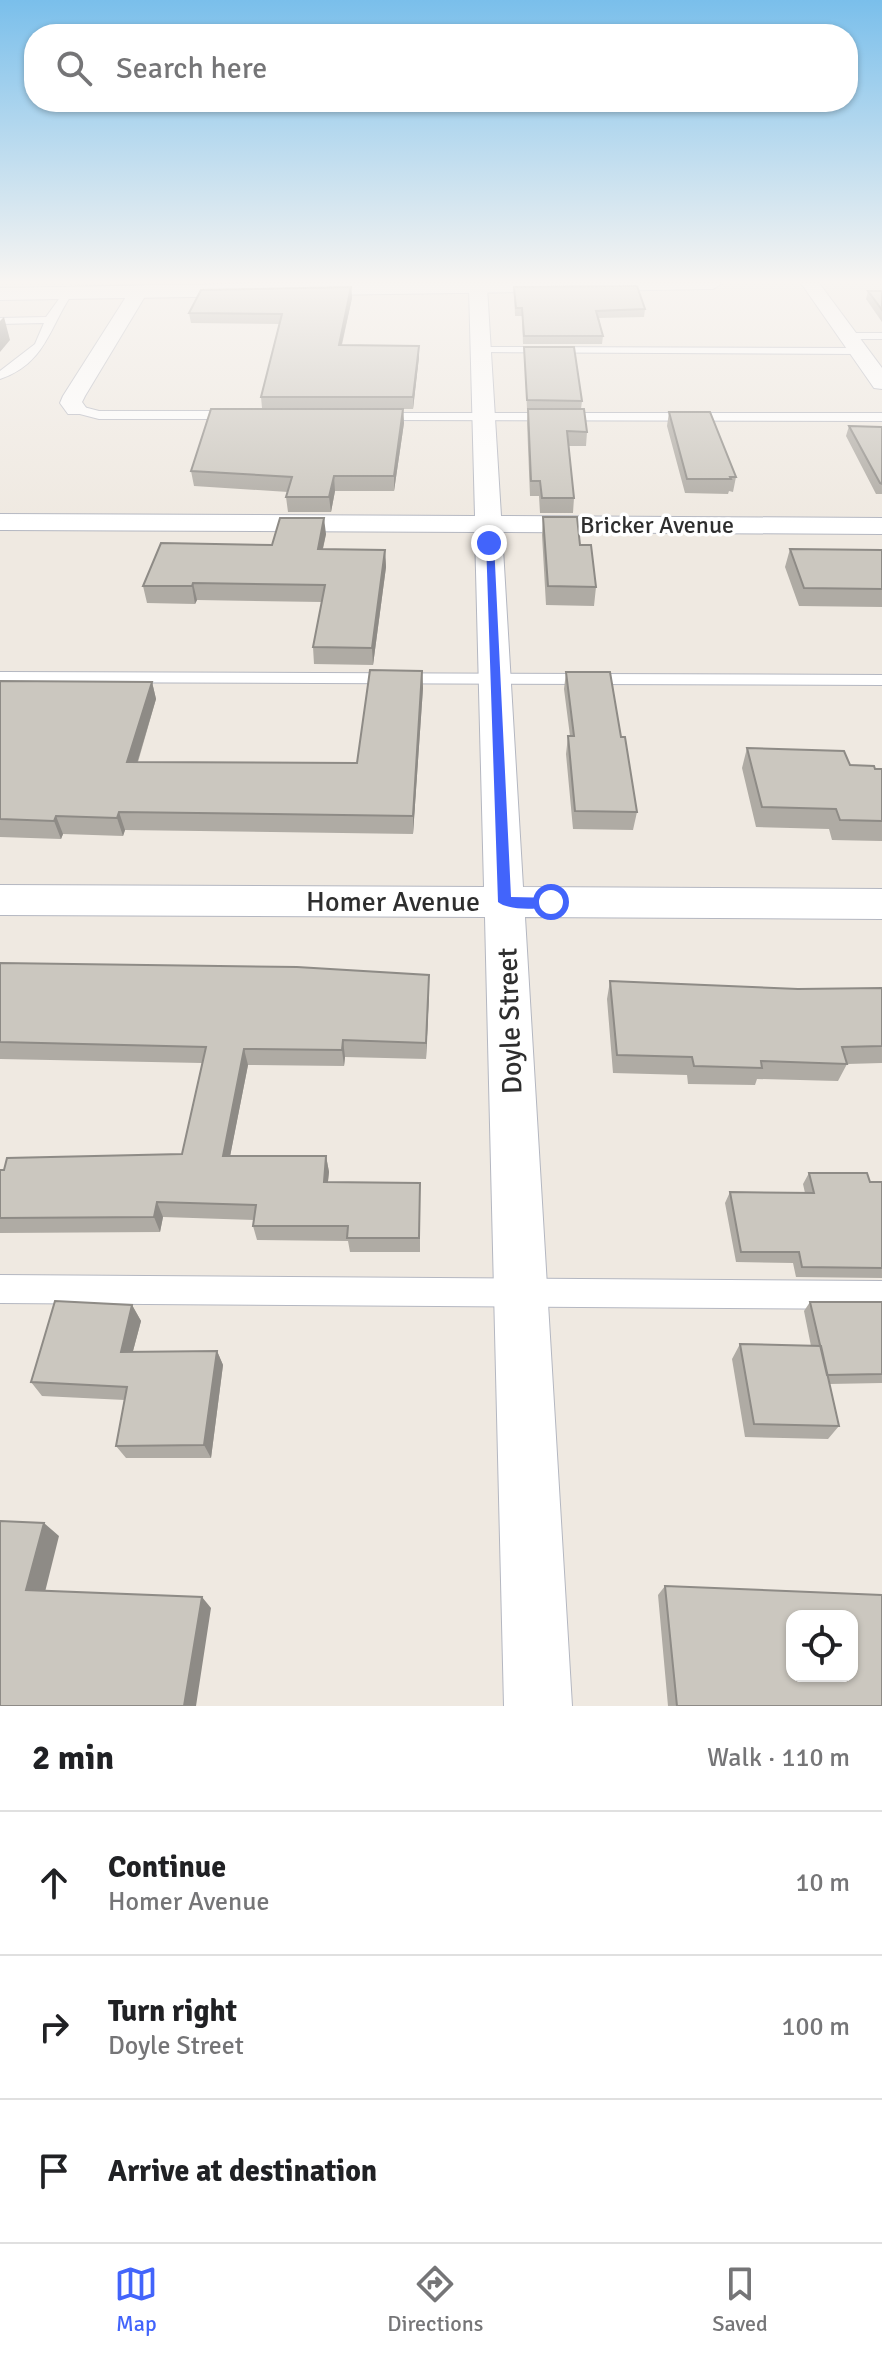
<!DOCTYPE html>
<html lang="en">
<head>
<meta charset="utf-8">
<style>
  body { margin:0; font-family:Signika,sans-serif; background:#f2f2f2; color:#202124 }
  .controls { position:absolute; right:24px; bottom:24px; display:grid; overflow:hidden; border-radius:16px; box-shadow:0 2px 6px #0004 }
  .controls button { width:72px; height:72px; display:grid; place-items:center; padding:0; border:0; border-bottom:2px solid #e0e0e0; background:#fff; color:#202124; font:40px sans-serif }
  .stop { position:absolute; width:24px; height:24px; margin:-18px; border:6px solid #4264fb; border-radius:50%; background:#fff }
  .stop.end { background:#4264fb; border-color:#fff; box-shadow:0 2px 8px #0008 }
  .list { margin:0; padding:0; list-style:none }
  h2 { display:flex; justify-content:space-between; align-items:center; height:104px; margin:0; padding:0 32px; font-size:34px }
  h2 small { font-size:26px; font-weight:400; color:#757577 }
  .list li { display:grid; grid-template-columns:52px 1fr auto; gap:24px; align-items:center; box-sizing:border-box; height:144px; padding:0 32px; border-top:2px solid #e0e0e0 }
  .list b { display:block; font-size:30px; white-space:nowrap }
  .list p { margin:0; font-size:26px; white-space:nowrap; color:#757577 }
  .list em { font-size:26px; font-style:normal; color:#757577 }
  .icon { flex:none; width:44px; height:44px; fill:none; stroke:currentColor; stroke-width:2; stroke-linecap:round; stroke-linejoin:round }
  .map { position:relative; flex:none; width:882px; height:1706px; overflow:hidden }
  .search { position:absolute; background:#fff; box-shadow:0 2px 6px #0004; left:24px; right:24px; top:24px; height:88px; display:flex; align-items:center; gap:20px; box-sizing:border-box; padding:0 28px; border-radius:32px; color:#757577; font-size:30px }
  .sheet { height:536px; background:#fff }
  nav { display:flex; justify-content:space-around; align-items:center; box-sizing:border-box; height:112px; border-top:2px solid #e0e0e0; background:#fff; font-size:22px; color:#757577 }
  nav a { display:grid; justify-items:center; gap:4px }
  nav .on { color:#4264fb }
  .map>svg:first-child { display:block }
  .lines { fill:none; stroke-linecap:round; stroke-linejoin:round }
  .lane-casing { stroke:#b4b7c1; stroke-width:2 }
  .street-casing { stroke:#b4b7c1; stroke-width:2 }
  .secondary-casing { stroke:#b4b7c1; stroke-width:2 }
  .lane { fill:#fff; fill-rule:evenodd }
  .street { fill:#fff; fill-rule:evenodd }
  .secondary { fill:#fff; fill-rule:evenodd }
  .wall { fill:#afaba4 }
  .shaded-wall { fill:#8e8b86 }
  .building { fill:#cbc7bf; stroke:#8e8b86; stroke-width:2; fill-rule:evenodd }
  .route { fill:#4264fb }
  .labels { text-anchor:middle; stroke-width:7; stroke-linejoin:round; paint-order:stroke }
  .far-street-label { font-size:24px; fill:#2e2e2e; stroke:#fff }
  .street-label { font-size:28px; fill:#2e2e2e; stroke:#fff }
</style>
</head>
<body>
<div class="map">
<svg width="882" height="1706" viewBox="0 0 882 1706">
  <rect width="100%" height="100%" fill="#efe9e1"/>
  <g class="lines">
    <defs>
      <path id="lane" d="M64,292L72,294C49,328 45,364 0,379V371L35,344L44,323L0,324V318L46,317Z
        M882,333V339H849L844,336L849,333Z
        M477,347L859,348L864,351L859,354L481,352L476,349Z
        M76,405L99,411H234L240,415L234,419H99L72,412L70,409Z
        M374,413H882V421L378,420L374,419Z
        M0,672L882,675V685L0,682Z
        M0,1275L882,1281V1309L0,1303Z"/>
      <path id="street" d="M472,283H484L487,287L501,516L882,518V534L502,532L523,887L882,889V919L525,917L572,1706H504L485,917L0,915V885L484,887L475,532L0,530V514L475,516L469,287Z
        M801,283H819L882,368V389L874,388Z
        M138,287L147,293L85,396L82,402L87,409L84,414H68L60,403L63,396L131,289Z"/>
      <path id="secondary" d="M288,283H723L713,289L0,300V288Z"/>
    </defs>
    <use href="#lane" class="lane-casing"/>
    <use href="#street" class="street-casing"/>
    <use href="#secondary" class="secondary-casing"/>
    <use href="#lane" class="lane"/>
    <use href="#street" class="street"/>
    <use href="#secondary" class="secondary"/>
  </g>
  <path class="wall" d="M351,287L352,298L342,345L419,357L413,409H403L404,423L394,491H335L331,512H288L286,497L288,492L194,486L191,471L262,408L261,397L279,324L191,323L189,313Z
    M514,287L645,309L644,317L599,318L603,336L602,344H523L522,316H515Z
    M868,291H882V322L866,299Z
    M524,347L582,401L581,409H527Z
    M528,409L587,432L586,446H569L574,498L573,513H540L539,496H530L527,423Z
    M669,412L736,477L733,492L729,491L728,494L685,493L667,426Z
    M849,426L882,427V494H876L846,436Z
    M543,517L580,545L596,587L594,606L546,605L542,535Z
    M326,534L323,549L385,550L386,567L373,665L314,664L313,647L322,602L197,600L195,604L147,603L143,586L272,545Z
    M790,549L882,550V607L799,606L785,567Z
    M422,671L423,688L413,834L125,830L123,836L63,834L61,839L0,837V681L152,682L156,699L138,762L357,763Z
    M566,672L621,737L637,812L633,830L573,829L566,754L568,736H570L564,689Z
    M747,748L882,769V841L832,840L829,829L756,827L742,768Z
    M0,963L429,992L426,1059L345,1057L344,1066L248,1065L230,1156H326L329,1172L328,1182L420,1183V1252H350L348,1241L257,1240L253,1226L254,1220L163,1217L160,1232L0,1233V1170L182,1154L202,1063L0,1059Z
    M610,981L798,989L882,988V1063L847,1064L838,1081L757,1079L755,1085L688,1084L687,1075L613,1073L607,999Z
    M809,1173L870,1182H882V1278L796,1277L793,1263L736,1262L725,1203L730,1192L805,1193L803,1184Z
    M810,1302H882V1383L829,1384L839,1426L828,1439L745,1437L732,1359L740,1344L811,1346L804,1311Z
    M132,1305L141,1321L133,1351H217L223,1365L211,1458H126L116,1446L125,1400L42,1396L31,1382Z
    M665,1586L882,1706H668L658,1595Z"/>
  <path class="shaded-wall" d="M351,287L352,298L339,356V345Z
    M4,317L10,340L0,352V321Z
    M419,346V357L413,409V397Z
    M403,409L404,423L394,491V476Z
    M334,476L335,491L331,512L329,497Z
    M324,518L326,534L319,565L318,549Z
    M385,550L386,567L373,665L372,648Z
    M193,583L197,600L195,604L192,586Z
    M422,671L423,688L413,834V816Z
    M152,682L156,699L132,780L127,762Z
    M119,812L125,830L123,836L117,818Z
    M56,816L63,834L61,839L54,821Z
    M429,975V992L426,1059V1043Z
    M343,1040L345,1057L344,1066L342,1050Z
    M244,1049L248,1065L227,1172L223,1156Z
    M326,1156L329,1172L326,1197L324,1182Z
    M157,1202L163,1217L160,1232L154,1217Z
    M132,1305L141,1321L129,1366L121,1352Z
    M217,1351L223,1365L211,1458L204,1445Z
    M44,1523L59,1536L43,1600L26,1590Z
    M202,1597L211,1608L196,1706H184Z"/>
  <path class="building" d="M637,286L645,309L596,311L603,336H524L522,308H516L514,287Z
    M351,287L339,345L419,346L413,397H261L282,314L189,313L201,290Z
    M868,291H882V310Z
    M524,347H574L582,401L527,400Z
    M211,409H403L394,476H334L329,497H286L292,477L191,471Z
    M528,409H584L587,432L567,431L574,498H542L540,481H531Z
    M669,412H710L736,477H730L731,479H687Z
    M849,426L882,427V484L880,483Z
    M543,517H577L580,545H591L596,587L548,586Z
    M280,518H324L318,549L385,550L372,648L313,647L325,585L193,583L192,586H143L161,543L272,545Z
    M790,549L882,550V589L804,588Z
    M370,670L422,671L413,816L119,812L117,818L56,816L54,821L0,819V681L152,682L127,762L357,763Z
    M566,672H610L621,737H625L637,812L575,811L568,736H574Z
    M747,748L844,751L850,765L874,766L875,769H882V821L840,820L836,809L762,807Z
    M0,963L297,967L429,975L426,1043L343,1040L342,1050L244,1049L223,1156H326L324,1182L420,1183L419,1238H347L348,1226H253L256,1205L157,1202L154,1217L0,1218V1170H4L7,1158L182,1154L206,1047L0,1042Z
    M610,981L798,989L882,988V1046L842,1047L847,1064L761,1061L762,1068L694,1066L692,1057L617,1055Z
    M809,1173H867L870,1182H882V1268L802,1267L799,1252H741L730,1192L814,1193Z
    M55,1301L132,1305L121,1352L217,1351L204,1445L116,1446L127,1387L31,1382Z
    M810,1302H882V1374L827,1375Z
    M740,1344L821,1346L839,1426L754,1424Z
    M0,1521L44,1523L26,1590L202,1597L184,1706H0Z
    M665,1586L882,1595V1706H677ZM792,1616H852V1676H792Z"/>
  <linearGradient id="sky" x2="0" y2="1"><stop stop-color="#7abfeb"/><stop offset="0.54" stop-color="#f8f5f2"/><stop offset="1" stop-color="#f8f5f2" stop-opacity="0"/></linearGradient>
  <rect width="882" height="522" fill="url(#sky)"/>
  <path class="route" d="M486,541L494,543L511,897L556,898L558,902C548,911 508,911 498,902Z"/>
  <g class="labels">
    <g class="far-street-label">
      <text x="657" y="533">Bricker Avenue</text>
    </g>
    <g class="street-label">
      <text x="393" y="911">Homer Avenue</text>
      <text transform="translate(509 1021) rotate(-92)" y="10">Doyle Street</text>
    </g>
  </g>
</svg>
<div class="controls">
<button><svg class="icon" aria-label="locate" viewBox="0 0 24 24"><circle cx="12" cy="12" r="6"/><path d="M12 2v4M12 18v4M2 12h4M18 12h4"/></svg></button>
</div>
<div class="stop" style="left:551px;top:902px"></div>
<div class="stop end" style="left:489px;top:543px"></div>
<div class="search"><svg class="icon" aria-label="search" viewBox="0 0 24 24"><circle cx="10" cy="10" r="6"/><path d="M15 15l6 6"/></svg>Search here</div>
</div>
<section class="sheet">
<h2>2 min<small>Walk · 110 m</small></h2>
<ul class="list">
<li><svg class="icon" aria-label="ahead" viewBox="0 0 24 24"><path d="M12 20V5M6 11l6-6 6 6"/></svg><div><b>Continue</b><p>Homer Avenue</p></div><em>10 m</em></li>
<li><svg class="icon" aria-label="right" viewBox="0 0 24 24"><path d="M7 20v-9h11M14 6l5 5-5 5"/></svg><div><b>Turn right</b><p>Doyle Street</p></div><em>100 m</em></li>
<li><svg class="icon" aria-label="arrive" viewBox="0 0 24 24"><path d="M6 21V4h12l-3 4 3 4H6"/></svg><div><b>Arrive at destination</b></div></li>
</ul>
</section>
<nav>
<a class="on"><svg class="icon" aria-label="map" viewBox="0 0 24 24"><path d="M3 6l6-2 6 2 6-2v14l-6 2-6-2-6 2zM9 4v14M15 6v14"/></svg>Map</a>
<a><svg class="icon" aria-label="directions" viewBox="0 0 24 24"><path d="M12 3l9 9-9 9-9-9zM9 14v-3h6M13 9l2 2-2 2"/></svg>Directions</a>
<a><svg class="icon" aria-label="saved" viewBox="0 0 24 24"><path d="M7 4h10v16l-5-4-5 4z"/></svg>Saved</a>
</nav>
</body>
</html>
